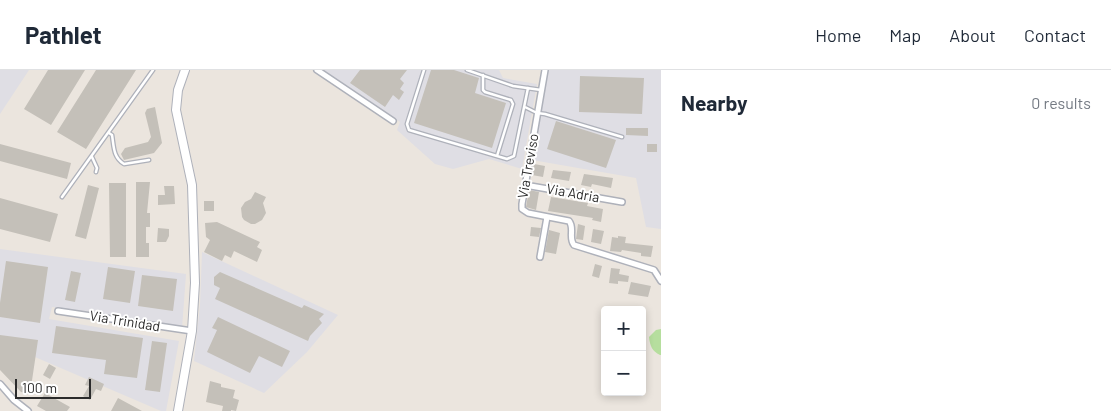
<!DOCTYPE html>
<html lang="en">
<head>
<meta charset="utf-8">
<style>
  body { margin:0; font-family:Barlow,sans-serif; background:#f6f6f7; color:#1f2937 }
  .controls { position:absolute; right:15px; bottom:15px; display:grid; overflow:hidden; border-radius:5px; box-shadow:0 2px 8px #0003 }
  .controls button { width:45px; height:45px; display:grid; place-items:center; padding:0; border:0; border-bottom:1px solid #e0e1e3; background:#fff; color:#1f2937; font:25px sans-serif }
  .scale { position:absolute; left:15px; bottom:12px; width:76px; box-sizing:border-box; padding-left:5px; border:2px solid #2b2b2b; border-top:0; font-size:14px; line-height:18px; white-space:nowrap; color:#2b2b2b; -webkit-text-stroke:4px #fff; paint-order:stroke }
  .list { margin:0; padding:0; list-style:none }
  h2 { display:flex; justify-content:space-between; align-items:center; height:65px; margin:0; padding:0 20px; font-size:21px }
  h2 small { font-size:16px; font-weight:400; color:#747a83 }
  .map { position:relative; flex:none; width:661px; height:341px; overflow:hidden }
  header { display:flex; align-items:center; gap:30px; box-sizing:border-box; height:70px; padding:0 25px; background:#fff; border-bottom:1px solid #e0e1e3 }
  header strong { font-size:24px }
  nav { display:flex; gap:28px; margin-inline-start:auto; font-size:18px }
  main { display:flex }
  aside { flex:1; background:#fff }
  .map>svg:first-child { display:block }
  .industrial { fill:#dfdee4 }
  .green { fill:#b6de9e }
  .building { fill:#c4c0b9 }
  .lines { fill:none; stroke-linecap:round; stroke-linejoin:round }
  .lane-casing { stroke:#aeb1ba; stroke-width:5 }
  .street-casing { stroke:#aeb1ba; stroke-width:8 }
  .secondary-casing { stroke:#aeb1ba; stroke-width:10 }
  .lane { stroke:#fff; stroke-width:2.5 }
  .street { stroke:#fff; stroke-width:5 }
  .secondary { stroke:#fff; stroke-width:8 }
  .labels { text-anchor:middle; stroke-width:4; stroke-linejoin:round; paint-order:stroke }
  .street-label { font-size:14px; fill:#2b2b2b; stroke:#fff }
</style>
</head>
<body>
<header>
<strong>Pathlet</strong>
<nav><a>Home</a><a>Map</a><a>About</a><a>Contact</a></nav>
</header>
<main>
<div class="map">
<svg width="661" height="341" viewBox="0 0 661 341">
  <rect width="100%" height="100%" fill="#ebe5de"/>
  <path class="industrial" d="M0,0H29L0,44Z
    M323,0H499L503,8L537,14L522,99L489,89L453,99L435,94L397,60L400,52Z
    M547,0H661V159L646,157L636,108L532,90Z
    M0,179L186,204L182,258L52,237L49,249L179,271L166,341H161L0,272Z
    M202,182L338,245L307,282L264,323L194,291L200,235Z"/>
  <path class="green" d="M661,259V285H660C652,281 650,276 649,267L656,260Z"/>
  <path class="building" d="M48,0H85L51,55L24,39Z
    M96,0H136L86,79L57,62Z
    M360,0H407L400,9L404,13L400,19L404,22L399,30L393,25L385,37L350,13Z
    M431,0H454L479,8L475,23L506,33L492,78L414,53Z
    M580,6L644,8L642,44L579,42Z
    M155,37L162,73L154,83L124,90L121,84L125,78L148,72L151,67L145,43L147,39Z
    M556,51L616,70L606,98L547,79Z
    M626,58H648V66L626,65Z
    M0,74L71,93L67,109L0,91Z
    M647,74H657V82H647Z
    M534,94L545,96L543,107L532,105Z
    M553,100L571,102L569,111L551,108Z
    M584,104L613,108L611,118L592,114L591,117L581,115Z
    M136,112H150L147,143H150V157H146V173H149V187H136Z
    M109,113H126V187H110Z
    M88,115L99,118L86,169L75,166Z
    M164,116H174L175,134L158,135V125H165Z
    M529,120L539,122L536,140L526,137Z
    M255,122L266,127L263,133L266,143L262,150L255,154H251L244,150L242,147L241,138L245,132L251,129Z
    M551,127L588,133L587,136L603,139L601,152L592,150L593,148L548,141Z
    M0,128L58,144L50,172L0,159Z
    M204,131H214V141H204Z
    M217,152L260,172L257,177L262,180L257,192L234,181L231,188L225,185L222,191L204,182L210,170L206,167L205,153Z
    M578,154L585,156L583,170L576,169Z
    M531,157L541,158L539,167L530,166Z
    M158,158L169,159V166L166,172H157Z
    M593,159L604,161L601,174L591,172Z
    M549,160L560,163L556,184L545,182Z
    M618,166L626,167L625,173L653,176L651,187L641,186V183L622,180L621,182L610,181L612,167L618,168Z
    M6,191L48,197L40,253L0,247V233Z
    M595,194L602,196L599,208L592,206Z
    M108,197L135,201L130,233L103,229Z
    M611,198L620,199L619,204L629,206L628,212L618,211V214L609,213Z
    M71,201L81,203L75,232L65,230Z
    M220,202L302,238L304,235L324,244L319,249L322,253L310,266L308,271L215,229L220,218L214,215V207Z
    M142,205L177,209L173,241L138,236Z
    M631,212L651,216L648,227L628,224Z
    M218,247L290,281L282,297L259,286L250,303L207,282L217,260L212,258Z
    M56,256L143,268L137,308L104,304L106,290L52,283Z
    M0,265L38,270L30,324L21,322L0,300Z
    M152,271L167,273L160,322L145,320Z
    M49,294L56,298L50,309L43,305Z
    M89,307L104,314L101,321L96,319L90,330L83,326L89,316L85,315Z
    M210,311L221,314V317L235,320L233,328L239,330L236,341L231,340V341H222L223,336L206,332Z
    M45,323L70,337L67,341H46L37,336Z
    M118,328L142,341H111Z"/>
  <g class="lines">
    <defs>
      <path id="lane" d="M424,0L407,54L409,60L507,89L514,86L528,18
        M467,0L513,16L541,20
        M483,5V20L485,22L511,30L513,34L497,86
        M525,37L537,43L545,44L622,67
        M109,63L112,65C114,77 113,87 124,94L149,90
        M92,87L97,98L96,102
        M62,127L153,0"/>
      <path id="street" d="M317,0L393,51
        M545,0L522,134V139L528,143L569,151C575,158 568,168 574,175L654,200L661,211
        M525,115L622,132
        M540,187L547,147
        M58,241L192,261
        M0,314L14,330L28,341"/>
      <path id="secondary" d="M178,341L192,261L195,213L192,115L176,40L178,20L185,0"/>
    </defs>
    <use href="#lane" class="lane-casing"/>
    <use href="#street" class="street-casing"/>
    <use href="#secondary" class="secondary-casing"/>
    <use href="#lane" class="lane"/>
    <use href="#street" class="street"/>
    <use href="#secondary" class="secondary"/>
  </g>
  <g class="labels">
    <g class="street-label">
      <text transform="translate(528 96) rotate(-80)" y="5">Via Treviso</text>
      <text transform="translate(573 123) rotate(10)" y="5">Via Adria</text>
      <text transform="translate(125 251) rotate(9)" y="5">Via Trinidad</text>
    </g>
  </g>
</svg>
<div class="controls">
<button>+</button>
<button>−</button>
</div>
<div class="scale">100 m</div>
</div>
<aside>
<h2>Nearby<small>0 results</small></h2>
<ul class="list">
</ul>
</aside>
</main>
</body>
</html>
